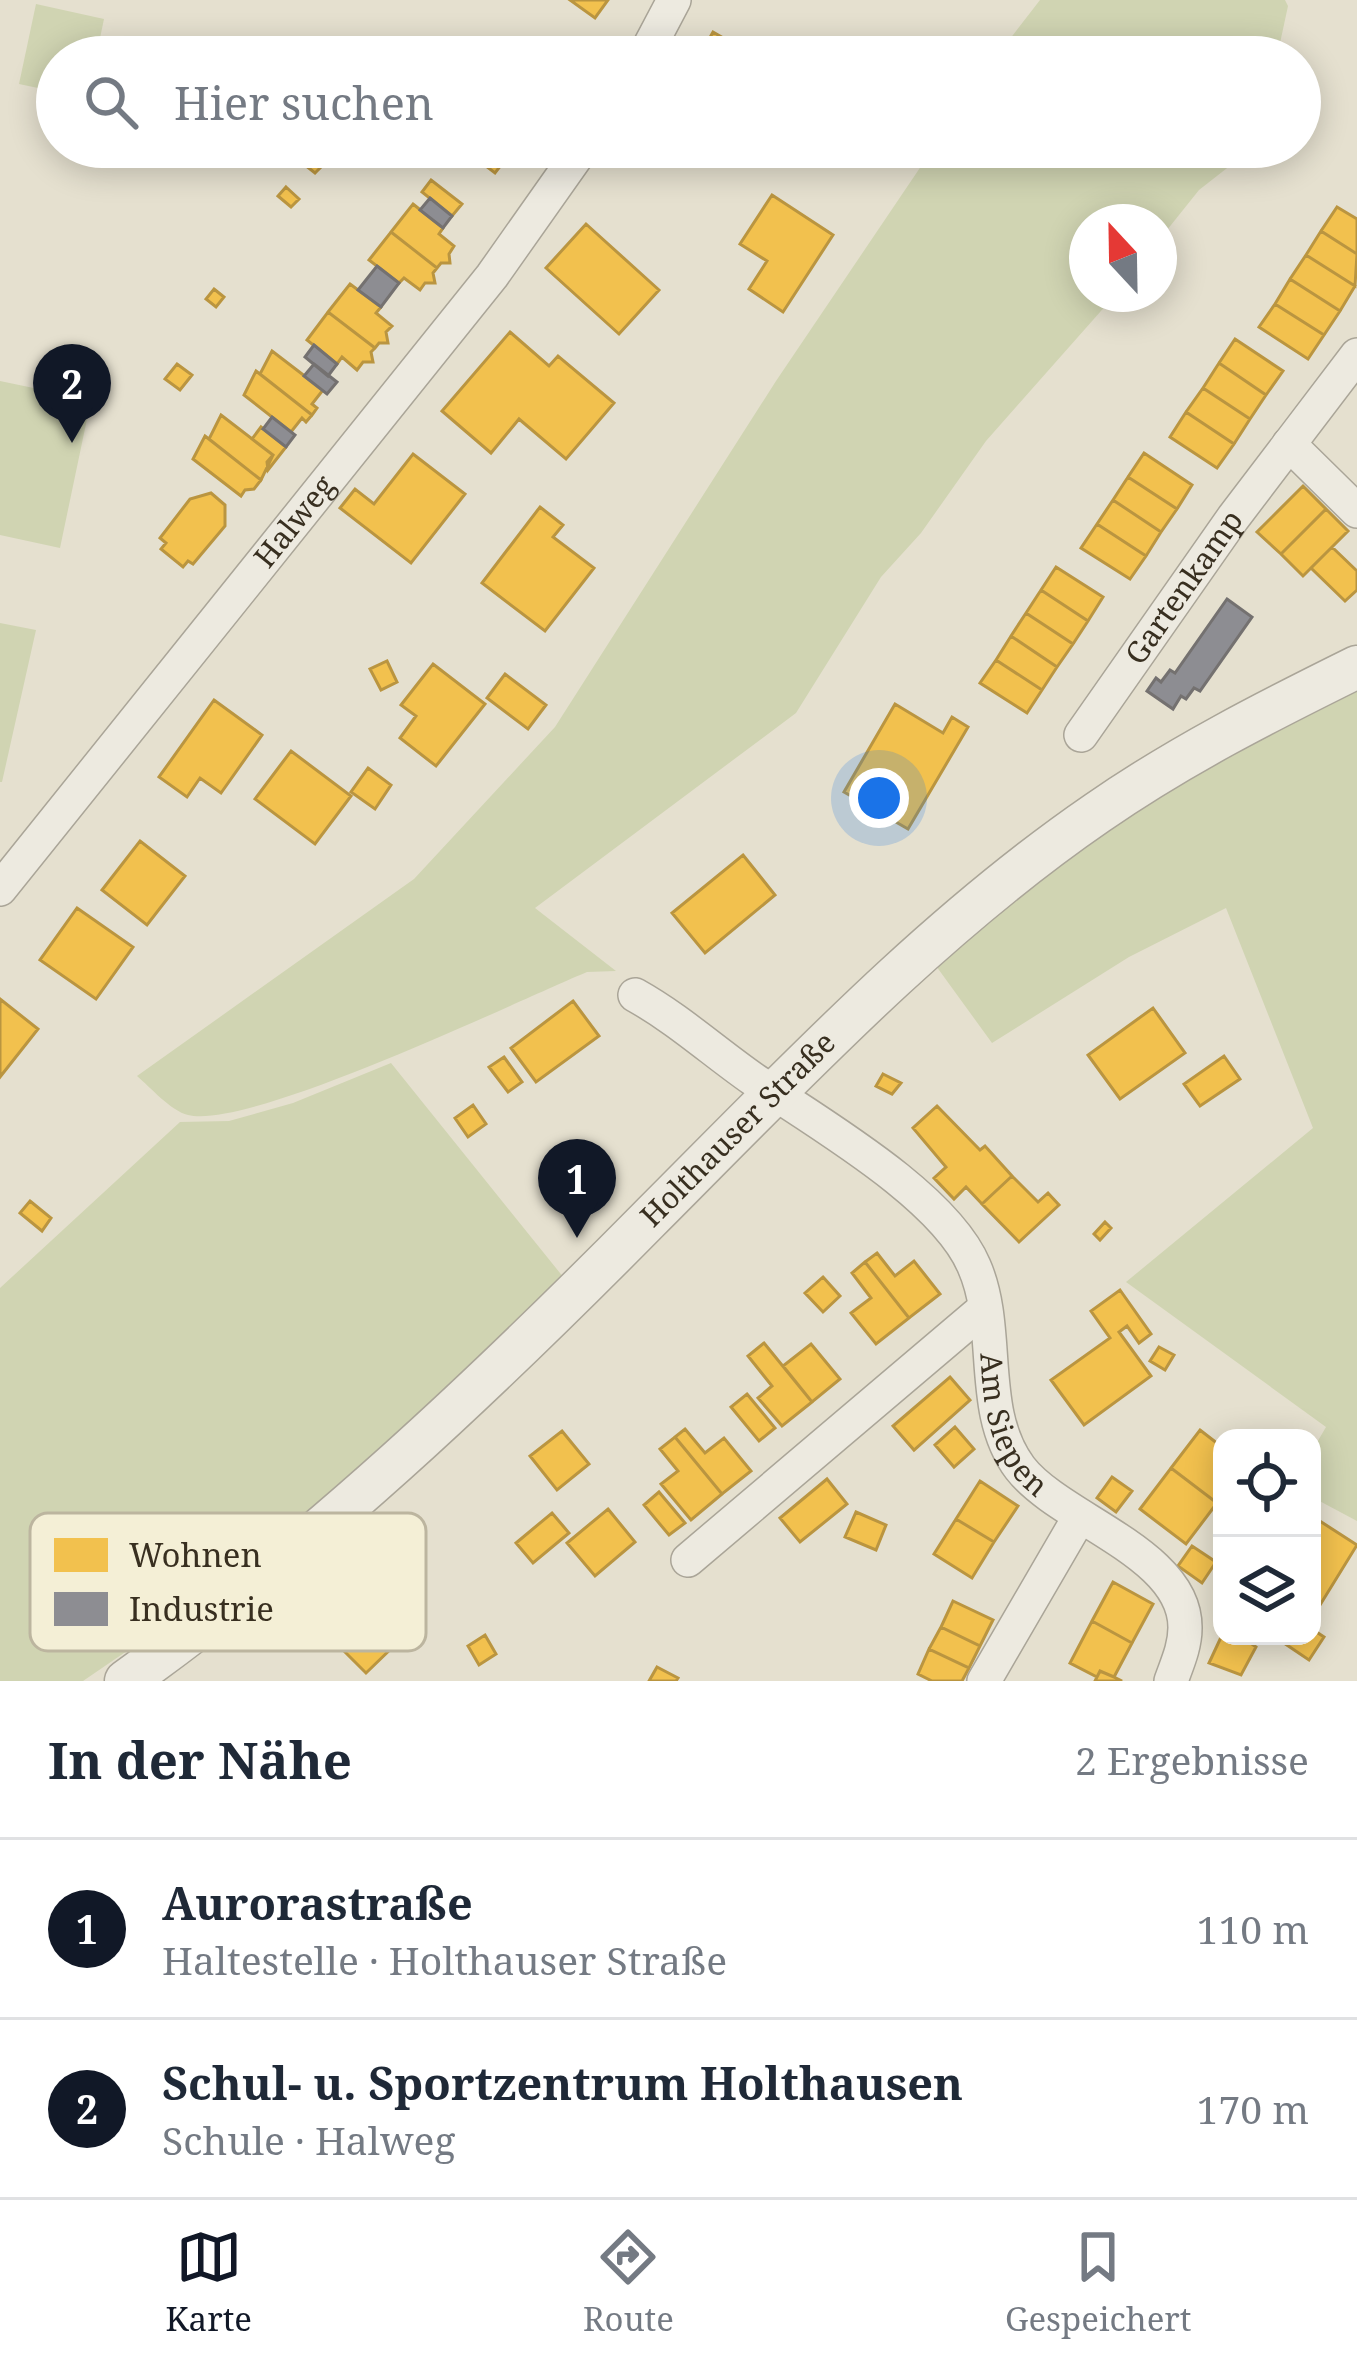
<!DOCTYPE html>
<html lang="de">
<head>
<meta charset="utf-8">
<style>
  body { margin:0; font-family:"Noto Serif",serif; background:#f6f6f7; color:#1f2937 }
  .controls { position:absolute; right:36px; bottom:36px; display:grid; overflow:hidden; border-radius:24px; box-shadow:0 6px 30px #0003 }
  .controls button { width:108px; height:108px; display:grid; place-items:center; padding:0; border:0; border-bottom:3px solid #e0e1e3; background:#fff; color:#1f2937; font:60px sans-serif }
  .compass { position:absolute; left:1069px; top:204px; width:108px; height:108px; border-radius:50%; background:#fff; box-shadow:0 6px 30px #0003; rotate:338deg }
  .you { position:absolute; left:879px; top:798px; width:42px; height:42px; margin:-30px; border:9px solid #fff; border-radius:50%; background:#1a73e8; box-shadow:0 0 0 18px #1a73e833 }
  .badge { display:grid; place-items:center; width:78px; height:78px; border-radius:50%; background:#111827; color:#fff; font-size:39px; font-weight:700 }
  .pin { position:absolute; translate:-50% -99px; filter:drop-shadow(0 3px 6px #0008) }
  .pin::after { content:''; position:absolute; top:63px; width:42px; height:36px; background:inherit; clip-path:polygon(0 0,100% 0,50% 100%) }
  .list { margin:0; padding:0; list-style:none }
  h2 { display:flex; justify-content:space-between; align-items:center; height:156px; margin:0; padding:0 48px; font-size:51px }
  h2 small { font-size:39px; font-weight:400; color:#747a83 }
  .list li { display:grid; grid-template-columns:78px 1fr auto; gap:36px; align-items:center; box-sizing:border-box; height:180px; padding:0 48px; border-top:3px solid #e0e1e3 }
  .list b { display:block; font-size:45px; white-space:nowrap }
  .list p { margin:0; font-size:39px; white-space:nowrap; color:#747a83 }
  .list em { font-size:39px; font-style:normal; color:#747a83 }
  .icon { flex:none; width:66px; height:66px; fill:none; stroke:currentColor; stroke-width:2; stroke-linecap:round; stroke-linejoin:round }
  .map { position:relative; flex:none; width:1357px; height:1681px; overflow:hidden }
  .search { position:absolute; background:#fff; box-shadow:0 6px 30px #0003; left:36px; right:36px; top:36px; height:132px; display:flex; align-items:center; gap:30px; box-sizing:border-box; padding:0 42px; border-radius:66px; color:#747a83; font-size:45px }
  .sheet { height:516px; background:#fff }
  nav { display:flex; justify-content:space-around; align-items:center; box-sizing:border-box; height:168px; border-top:3px solid #e0e1e3; background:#fff; font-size:33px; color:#747a83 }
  nav a { display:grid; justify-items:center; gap:6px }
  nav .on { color:#111827 }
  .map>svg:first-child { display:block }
  .green { fill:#d0d4b2 }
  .homes { fill:#f2c14e; stroke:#ba9540; stroke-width:3 }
  .industry { fill:#8d8d92; stroke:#747170; stroke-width:3 }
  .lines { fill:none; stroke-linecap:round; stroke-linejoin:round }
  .minor-casing { stroke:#aaa598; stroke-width:36 }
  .tertiary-casing { stroke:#aaa598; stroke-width:45 }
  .minor { stroke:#edeae0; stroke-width:33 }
  .tertiary { stroke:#edeae0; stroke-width:42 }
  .labels { text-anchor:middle; stroke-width:12; stroke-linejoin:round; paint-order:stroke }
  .street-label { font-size:30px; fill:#382f20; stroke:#f4efd6 }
  .key { fill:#f4efd6; stroke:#bcb59f; stroke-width:3 }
  .key-label { font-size:33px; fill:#382f20 }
</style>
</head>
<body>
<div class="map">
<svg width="1357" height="1681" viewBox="0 0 1357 1681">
  <rect width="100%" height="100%" fill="#e5e0cf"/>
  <path class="green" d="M1040,0H1285L1288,6L1277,57H996Z
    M36,4L104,19L96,57H57V92L19,84Z
    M934,147H1254L1199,190L1159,240V222H1087V294H1116L986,441L921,533L881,577L796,713L535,908L616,971L587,972C515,1002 250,1130 188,1115C171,1111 150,1087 137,1076L414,879L555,727L776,381Z
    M0,381L91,400L60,548L0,535Z
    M0,623L36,630L2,782H0Z
    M1357,683V1521L1312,1497V1451L1326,1427L1126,1282L1313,1128L1226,908L1129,957L992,1043L931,959L1103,820Z
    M391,1063L564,1278L273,1551L83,1681H0V1288L180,1122L229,1121L293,1103Z"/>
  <path class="homes" d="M570,0H608L595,18Z
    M713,32L751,54L749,57H699Z
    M443,44L460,57H433Z
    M461,147H515L495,173Z
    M313,156L324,164L315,173L305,165Z
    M431,180L462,204L452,216L422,192Z
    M286,187L299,199L291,207L278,196Z
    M772,195L833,235L783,312L749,289L767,261L740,244Z
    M413,204L443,228L439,234L454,246L449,254L450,263H441L437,268L391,232Z
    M1337,207L1357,219V254L1321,231Z
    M586,224L659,290L619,334L546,268Z
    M1321,231L1357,254L1355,286L1306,255Z
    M391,232L437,268L433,273L435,283H425L420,290L404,278L399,283L369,260Z
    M1306,255L1355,286L1340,311L1290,279Z
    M1290,279L1340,311L1324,335L1275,304Z
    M350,284L381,307L376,313L392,326L386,332L388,343H379L375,348L328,312Z
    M214,289L224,297L216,307L206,299Z
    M1275,304L1324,335L1308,359L1259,327Z
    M328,312L375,348L371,352L373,362H363L357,370L342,357L337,364L307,340Z
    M510,332L549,366L558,356L614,403L566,459L519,419L491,453L442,411Z
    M1235,339L1283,371L1266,395L1219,363Z
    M272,351L323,390L312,404L317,408L312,415L260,374Z
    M1219,363L1266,395L1250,419L1203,388Z
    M177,364L192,375L180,390L165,379Z
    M256,371L312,415L306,422L302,418L291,432L244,395Z
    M1203,388L1250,419L1234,444L1186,412Z
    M1186,412L1234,444L1217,468L1170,437Z
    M221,415L273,455L261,480L209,439Z
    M261,427L286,447L268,470L267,462L273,455L252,439Z
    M205,436L261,480L254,489L245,490L241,496L193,459Z
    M1144,453L1192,485L1177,509L1128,477Z
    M413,454L465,494L411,563L340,508L355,489L374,504Z
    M1128,477L1177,509L1161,532L1113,500Z
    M1303,486L1326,509L1281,554L1257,532Z
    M211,493L225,505V526L193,564L188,561L183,567L161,549L166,543L160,538L190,499Z
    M1113,500L1161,532L1146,556L1097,524Z
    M540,507L563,525L553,537L594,568L545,631L482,583Z
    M1326,509L1348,531L1303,576L1281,554Z
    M1097,524L1146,556L1130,579L1081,548Z
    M1332,547L1357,571V590L1345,601L1311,568Z
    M1056,567L1103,597L1088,621L1041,590Z
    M1041,590L1088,621L1073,644L1026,613Z
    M1026,613L1073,644L1057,667L1011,636Z
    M1011,636L1057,667L1042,690L996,660Z
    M996,660L1042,690L1027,713L980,683Z
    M387,661L397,682L381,690L370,669Z
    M433,664L485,704L436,766L400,738L416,716L401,705Z
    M505,674L546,705L528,729L487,698Z
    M214,700L262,735L221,793L200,778L187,797L159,777Z
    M895,704L943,733L952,717L968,727L908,829L844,792Z
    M291,751L351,796L315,844L255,799Z
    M368,768L391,785L375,809L351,792Z
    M140,841L185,876L147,925L102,890Z
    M743,855L775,895L705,953L672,913Z
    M77,908L133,947L96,999L40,960Z
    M0,999L38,1029L0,1077Z
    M573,1001L599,1036L536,1082L511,1048Z
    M1153,1008L1185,1053L1120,1099L1088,1055Z
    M1224,1056L1240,1079L1200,1106L1184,1084Z
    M504,1057L522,1082L508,1092L489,1067Z
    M883,1074L901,1083L892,1094L876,1086Z
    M473,1105L486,1124L468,1137L455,1118Z
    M937,1106L980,1150L985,1146L1012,1176L982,1204L966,1187L954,1199L934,1178L946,1167L913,1128Z
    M1012,1176L1038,1202L1048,1193L1059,1205L1019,1242L982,1204Z
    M30,1201L51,1218L42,1231L20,1213Z
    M1105,1222L1111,1228L1100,1240L1094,1234Z
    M877,1253L895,1276L914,1261L940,1294L909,1318L865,1262Z
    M865,1262L909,1318L876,1344L851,1313L871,1298L852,1273Z
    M823,1277L840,1296L823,1312L805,1293Z
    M1120,1290L1151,1334L1139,1343L1127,1326L1119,1332L1151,1376L1084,1425L1051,1380L1110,1338L1091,1311Z
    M764,1343L812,1402L782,1426L758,1398L772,1386L748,1356Z
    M811,1344L840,1379L812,1402L783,1366Z
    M1159,1347L1174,1355L1165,1370L1150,1361Z
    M950,1377L970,1400L914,1450L893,1426Z
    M747,1394L775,1428L759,1441L731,1407Z
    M955,1427L974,1449L954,1467L935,1445Z
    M685,1429L705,1453L724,1438L751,1471L722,1494L675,1437Z
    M1200,1430L1222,1447V1497L1217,1503L1171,1468Z
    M562,1431L589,1464L557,1490L530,1456Z
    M675,1437L722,1494L691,1520L661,1484L678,1471L660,1449Z
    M1171,1468L1217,1503L1186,1544L1140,1509Z
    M1112,1477L1132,1491L1116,1512L1097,1498Z
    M827,1479L847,1504L800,1542L780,1518Z
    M980,1481L1018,1506L994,1542L956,1519Z
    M659,1492L685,1523L669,1535L644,1505Z
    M608,1509L635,1542L595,1576L567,1543Z
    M856,1512L886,1525L876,1550L845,1537Z
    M552,1513L569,1533L533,1563L516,1543Z
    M1312,1516L1357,1545L1312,1618Z
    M956,1519L994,1542L972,1578L934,1554Z
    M1192,1546L1216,1562L1202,1583L1178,1566Z
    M360,1564L392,1596L374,1618L399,1641L366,1673L317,1624L333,1609L324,1598Z
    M1113,1582L1153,1604L1132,1643L1092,1621Z
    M953,1601L993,1620L980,1646L941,1627Z
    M1092,1621L1132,1643L1114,1677L1100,1671L1097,1677L1070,1663Z
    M941,1627L980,1646L969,1668L929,1649Z
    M1312,1629L1324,1637L1309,1660L1278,1639L1312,1636Z
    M485,1635L496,1654L479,1665L468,1646Z
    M1222,1635L1241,1636L1256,1647L1241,1675L1209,1663Z
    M929,1649L969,1668L962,1681H932L918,1674Z
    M657,1667L678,1678L676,1681H649Z
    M1100,1671L1114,1677L1122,1681H1095Z"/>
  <path class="industry" d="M430,198L452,216L443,228L420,210Z
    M377,266L399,283L381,307L358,290Z
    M314,345L337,364L328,376L305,357Z
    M314,364L337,382L327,394L304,376Z
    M272,417L295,435L286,447L263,429Z
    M1227,599L1252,617L1200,691L1194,688L1186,699L1181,696L1173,709L1147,691L1156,678L1161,682L1170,670L1175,673Z"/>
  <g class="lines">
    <defs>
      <g id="minor">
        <path d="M644,57L674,0"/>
        <path d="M1289,444L1357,511"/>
        <path id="s1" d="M1081,735L1233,518L1357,355"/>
        <path id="s2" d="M0,889L492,276L583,147"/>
        <path id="s3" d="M635,995C678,1019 713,1051 753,1079C816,1122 944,1195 974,1266C1002,1329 977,1411 1020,1468C1060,1520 1186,1553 1185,1628C1185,1647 1177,1664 1171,1681"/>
        <path d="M688,1560L985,1308"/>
        <path d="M984,1681L1080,1516"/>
      </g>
      <g id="tertiary">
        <path id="s4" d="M126,1681C315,1546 485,1385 648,1220C790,1078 931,927 1097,813C1179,756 1268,711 1357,667"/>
      </g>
    </defs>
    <use href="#minor" class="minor-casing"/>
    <use href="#tertiary" class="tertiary-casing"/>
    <use href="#minor" class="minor"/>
    <use href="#tertiary" class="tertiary"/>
  </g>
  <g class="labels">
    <g class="street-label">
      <text dy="10" stroke="none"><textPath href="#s2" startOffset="471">Halweg</textPath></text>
      <text dy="10" stroke="none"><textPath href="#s1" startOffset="180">Gartenkamp</textPath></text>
      <text dy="10" stroke="none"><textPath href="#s4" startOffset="825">Holthauser Straße</textPath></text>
      <text dy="10" stroke="none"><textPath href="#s3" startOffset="603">Am Siepen</textPath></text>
    </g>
  </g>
  <rect x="30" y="1513" width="396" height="138" rx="18" class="key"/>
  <rect x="54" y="1538" width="54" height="34" fill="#f2c14e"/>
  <rect x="54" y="1592" width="54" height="34" fill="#8d8d92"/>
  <g class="key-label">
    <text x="129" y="1567">Wohnen</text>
    <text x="129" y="1621">Industrie</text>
  </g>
</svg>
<div class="controls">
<button><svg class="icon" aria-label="locate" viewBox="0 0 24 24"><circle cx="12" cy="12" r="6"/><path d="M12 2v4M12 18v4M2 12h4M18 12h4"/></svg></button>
<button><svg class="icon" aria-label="layers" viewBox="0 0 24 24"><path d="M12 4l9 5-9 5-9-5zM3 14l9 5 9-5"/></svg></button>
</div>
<svg class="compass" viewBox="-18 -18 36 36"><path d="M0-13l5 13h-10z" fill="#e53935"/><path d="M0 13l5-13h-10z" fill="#747a83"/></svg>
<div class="you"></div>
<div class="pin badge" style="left:577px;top:1238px">1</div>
<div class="pin badge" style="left:72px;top:443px">2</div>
<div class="search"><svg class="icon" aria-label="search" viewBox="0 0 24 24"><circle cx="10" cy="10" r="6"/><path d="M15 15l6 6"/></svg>Hier suchen</div>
</div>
<section class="sheet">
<h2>In der Nähe<small>2 Ergebnisse</small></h2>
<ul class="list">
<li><span class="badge">1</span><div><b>Aurorastraße</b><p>Haltestelle · Holthauser Straße</p></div><em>110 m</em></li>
<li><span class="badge">2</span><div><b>Schul- u. Sportzentrum Holthausen</b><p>Schule · Halweg</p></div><em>170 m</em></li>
</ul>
</section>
<nav>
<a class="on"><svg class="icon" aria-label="map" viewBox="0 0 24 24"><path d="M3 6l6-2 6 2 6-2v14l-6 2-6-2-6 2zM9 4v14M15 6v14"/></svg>Karte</a>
<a><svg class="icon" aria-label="directions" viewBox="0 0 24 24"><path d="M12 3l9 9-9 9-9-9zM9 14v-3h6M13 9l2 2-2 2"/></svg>Route</a>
<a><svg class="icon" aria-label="saved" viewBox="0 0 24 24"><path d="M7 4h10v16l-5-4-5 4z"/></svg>Gespeichert</a>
</nav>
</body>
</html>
